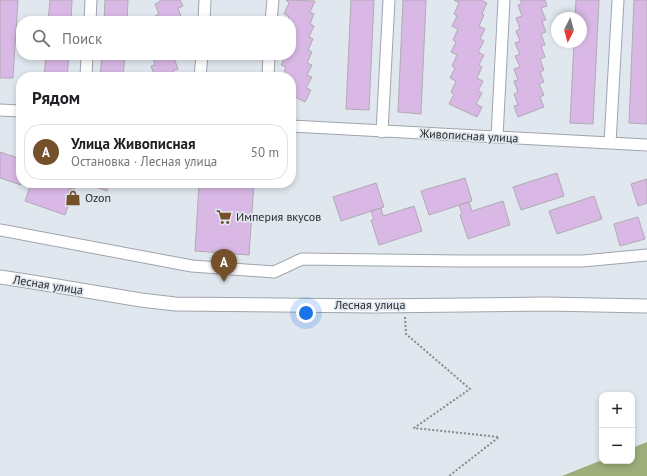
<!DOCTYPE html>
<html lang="ru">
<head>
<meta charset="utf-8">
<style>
  body { margin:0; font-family:"PT Sans",sans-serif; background:#f2f2f2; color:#202124 }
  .controls { position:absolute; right:12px; bottom:12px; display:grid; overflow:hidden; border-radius:8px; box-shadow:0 2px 6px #0003 }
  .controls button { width:36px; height:36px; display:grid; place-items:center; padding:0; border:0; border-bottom:1px solid #e0e0e0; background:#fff; color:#202124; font:20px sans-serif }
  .compass { position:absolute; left:551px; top:12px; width:36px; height:36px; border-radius:50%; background:#fff; box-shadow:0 2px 6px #0003; rotate:186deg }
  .you { position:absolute; left:306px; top:313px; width:14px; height:14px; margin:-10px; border:3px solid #fff; border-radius:50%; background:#1a73e8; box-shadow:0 0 0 6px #1a73e833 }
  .badge { display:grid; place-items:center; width:26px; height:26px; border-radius:50%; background:#74512a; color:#fff; font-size:13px; font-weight:700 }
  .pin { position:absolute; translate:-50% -33px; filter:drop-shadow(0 1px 2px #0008) }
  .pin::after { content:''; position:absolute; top:21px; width:14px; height:12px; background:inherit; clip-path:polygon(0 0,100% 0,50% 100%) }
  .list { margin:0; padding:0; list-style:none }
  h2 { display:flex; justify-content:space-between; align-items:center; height:52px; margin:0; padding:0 16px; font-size:17px }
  h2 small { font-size:13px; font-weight:400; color:#757577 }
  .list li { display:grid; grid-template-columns:26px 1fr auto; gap:12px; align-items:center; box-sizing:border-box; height:56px; margin:0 8px 8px; padding:0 8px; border:1px solid #e0e0e0; border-radius:16px }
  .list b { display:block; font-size:15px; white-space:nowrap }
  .list p { margin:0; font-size:13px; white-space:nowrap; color:#757577 }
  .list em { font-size:13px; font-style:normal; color:#757577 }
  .icon { flex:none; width:22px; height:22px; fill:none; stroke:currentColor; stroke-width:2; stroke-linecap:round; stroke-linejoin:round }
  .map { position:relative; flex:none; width:647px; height:476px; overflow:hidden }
  .search { position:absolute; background:#fff; box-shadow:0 2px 6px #0003; left:16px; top:16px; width:280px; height:44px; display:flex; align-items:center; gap:10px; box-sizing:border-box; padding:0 14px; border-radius:16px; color:#757577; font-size:15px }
  .panel { position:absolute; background:#fff; box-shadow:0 2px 6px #0003; left:16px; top:72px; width:280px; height:116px; border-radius:16px }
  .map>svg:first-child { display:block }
  .forest { fill:#9dae7b }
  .building { fill:#d9b8e6; stroke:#b0abb2 }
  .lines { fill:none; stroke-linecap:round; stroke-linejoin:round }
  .minor-casing { stroke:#9fa5ac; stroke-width:13 }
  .major-casing { stroke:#9fa5ac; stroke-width:15 }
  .path { stroke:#868a8f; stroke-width:2; stroke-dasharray:2 2; stroke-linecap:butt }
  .minor { stroke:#fff; stroke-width:11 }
  .major { stroke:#fff; stroke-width:13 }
  .labels { text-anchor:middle; stroke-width:3.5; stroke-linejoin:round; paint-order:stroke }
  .street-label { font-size:12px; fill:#2a2c2f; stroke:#e0e7ee }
  .poi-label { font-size:12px; fill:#2a2c2f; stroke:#e0e7ee; text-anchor:start }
</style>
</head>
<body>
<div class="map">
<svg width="647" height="476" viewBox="0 0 647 476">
  <rect width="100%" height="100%" fill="#e0e7ee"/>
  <path class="forest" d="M647,442V476H562L602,460L632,461V448Z"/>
  <path class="building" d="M0,0H18L13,78H0Z
    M50,0H72L71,21H48Z
    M105,0H128L127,21H104Z
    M160,0H180L183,6L178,8L182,19L177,21H156L155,16L159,14L155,4L160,2Z
    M286,0L315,1L310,12L314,14L310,24L314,26L309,37L313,39L308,50L312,52L307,63L312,65L307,75L312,77L306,88L311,90L305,102L291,95V77H282L286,67L281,65L286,55H291V21H287L289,16L284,14L289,3Z
    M351,0H374L369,110L346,109Z
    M403,0H426L421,114L398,112Z
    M454,0H481L487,3L482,14L484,15L479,26L485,29L480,39L484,41L478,52L484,55L479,65L482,67L477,78L483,81L478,91L482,93L476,104L482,107L477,117L449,104L454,94L451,92L456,81L450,78L455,68L452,66L457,55L451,52L456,42L453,40L458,29L452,26L457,16L454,14L459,3Z
    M520,0H545L547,6L541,8L546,20L542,21L546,32L541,34L545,45L541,46L545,57L540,59L544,70L540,72L544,82L539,84L544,95L540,97L544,107L518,117L514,106L518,105L514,94L518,92L514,81L518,80L514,69L520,67L515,56L520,54L515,43L520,41L516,31L520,29L516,18L522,16L518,5L522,4Z
    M576,0H599L593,124L570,123L574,42H581V18H575Z
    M634,0H647V124L629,123Z
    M46,55H69L67,77H44Z
    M102,55H125L123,77H100Z
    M152,55H178L179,56L174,58L178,69L173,71L175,77H155L151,66L155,65Z
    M0,152L21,159V185L0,178Z
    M557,173L564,196L521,210L513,187Z
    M465,178L472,201L429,215L421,191Z
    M647,179V203L638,206L631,184Z
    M31,183H54L74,190L65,215L25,201Z
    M64,183H76L74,190L63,186Z
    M84,183H110L107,191Z
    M199,183H254L249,255L195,251Z
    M376,183L384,207L341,221L333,197Z
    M594,196L602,219L557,234L549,211Z
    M503,201L510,225L468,239L460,215L462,214L459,205L469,202L472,211Z
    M414,206L422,231L379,245L371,220L374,219L371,211L381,208L383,216Z
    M638,217L645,239L620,246L614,224Z"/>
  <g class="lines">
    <defs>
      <path id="minor" d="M90,21L91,0
        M204,21L205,0
        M271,21L273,0
        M86,77L87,55
        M200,77L202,55
        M268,77L269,55
        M0,110L21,111
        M291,126L647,145
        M382,132L389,0
        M497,137L504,0
        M610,143L618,0
        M0,230L192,266L274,272L302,259L462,261H583L647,255"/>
      <path id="major" d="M0,277L39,283L141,300L175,304L375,306L546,304L647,306"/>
    </defs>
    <use href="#minor" class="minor-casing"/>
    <use href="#major" class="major-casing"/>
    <path class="path" d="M405,317L406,334L470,389L414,428L499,437L449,476"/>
    <use href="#minor" class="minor"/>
    <use href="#major" class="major"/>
  </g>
  <defs>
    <symbol id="shop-bare" viewBox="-9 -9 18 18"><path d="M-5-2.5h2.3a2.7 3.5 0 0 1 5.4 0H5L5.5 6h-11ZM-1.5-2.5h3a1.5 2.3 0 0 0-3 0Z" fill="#74512a" stroke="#e0e7ee" stroke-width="2.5" paint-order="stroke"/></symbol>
    <symbol id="supermarket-bare" viewBox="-9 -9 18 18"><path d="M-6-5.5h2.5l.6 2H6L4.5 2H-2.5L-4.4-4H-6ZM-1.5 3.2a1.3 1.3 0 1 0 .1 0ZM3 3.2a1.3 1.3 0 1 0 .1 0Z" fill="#74512a" stroke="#e0e7ee" stroke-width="2.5" paint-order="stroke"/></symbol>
  </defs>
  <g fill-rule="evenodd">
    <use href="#shop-bare" x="62" y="187" width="22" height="22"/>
    <use href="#supermarket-bare" x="213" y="206" width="22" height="22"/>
  </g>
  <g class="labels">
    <g class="street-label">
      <text transform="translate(469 136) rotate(3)" y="4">Живописная улица</text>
      <text transform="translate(48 285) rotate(9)" y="4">Лесная улица</text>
      <text x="370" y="309">Лесная улица</text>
    </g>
    <g class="poi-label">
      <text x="85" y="202">Ozon</text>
      <text x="236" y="221">Империя вкусов</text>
    </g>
  </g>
</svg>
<div class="controls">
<button>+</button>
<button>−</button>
</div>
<svg class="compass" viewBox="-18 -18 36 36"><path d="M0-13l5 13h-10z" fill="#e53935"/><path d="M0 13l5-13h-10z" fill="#757577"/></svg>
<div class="you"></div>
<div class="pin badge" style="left:224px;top:282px">A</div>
<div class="search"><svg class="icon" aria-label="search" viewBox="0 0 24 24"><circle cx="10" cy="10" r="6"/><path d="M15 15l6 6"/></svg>Поиск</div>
<section class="panel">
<h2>Рядом<small></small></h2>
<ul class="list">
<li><span class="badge">A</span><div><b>Улица Живописная</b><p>Остановка · Лесная улица</p></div><em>50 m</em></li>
</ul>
</section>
</div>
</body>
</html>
